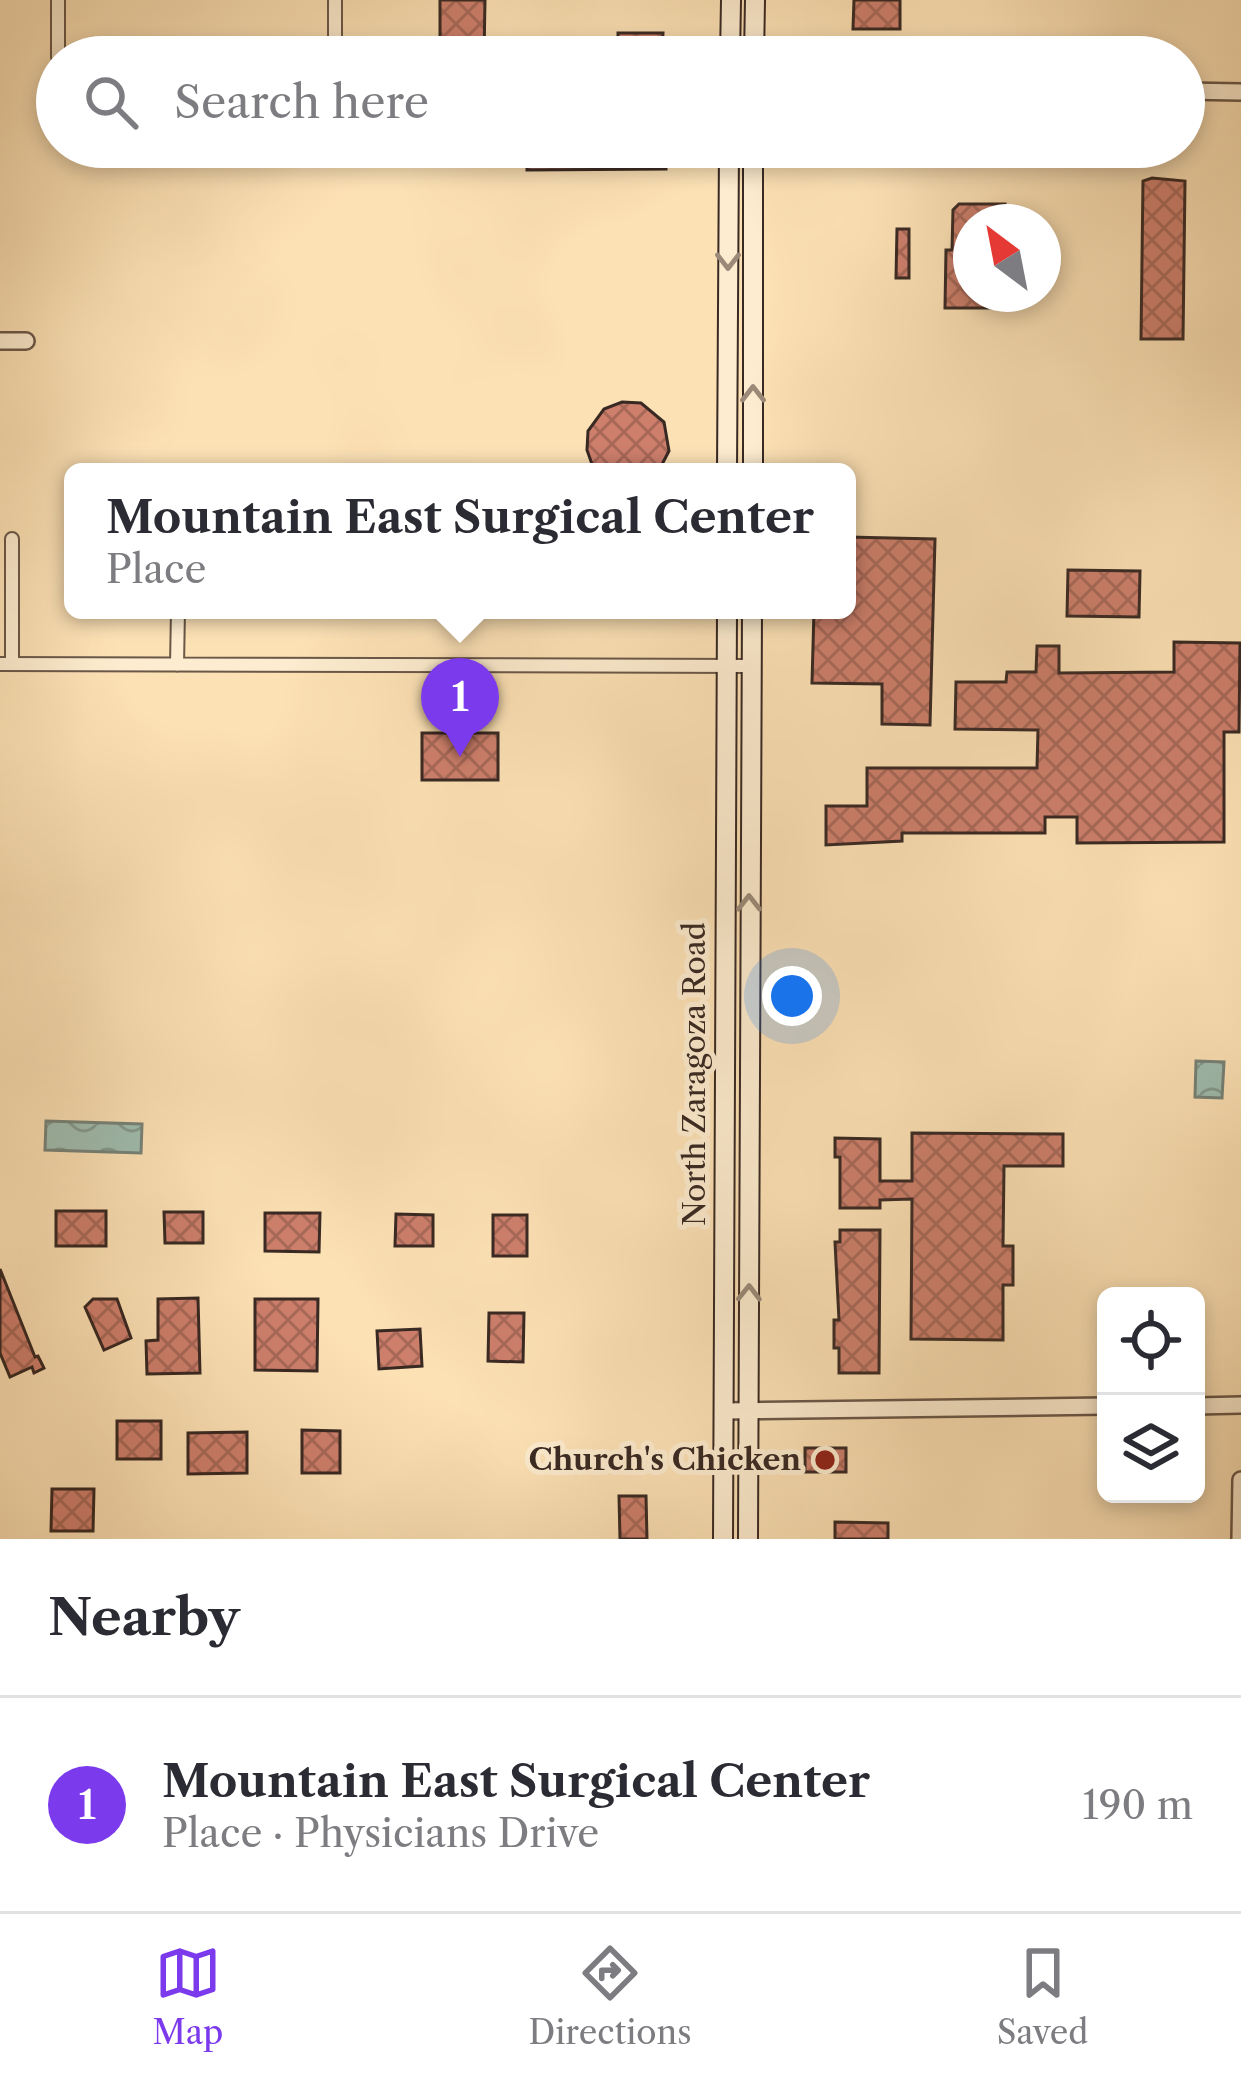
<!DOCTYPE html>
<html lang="en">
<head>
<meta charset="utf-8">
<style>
  body { margin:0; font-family:"Libre Caslon Text",serif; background:#f2f2f3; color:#2b2b33 }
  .controls { position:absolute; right:36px; bottom:36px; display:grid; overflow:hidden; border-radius:18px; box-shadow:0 6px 18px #0003 }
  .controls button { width:108px; height:108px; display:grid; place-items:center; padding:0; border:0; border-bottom:3px solid #e1e1e2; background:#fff; color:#2b2b33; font:60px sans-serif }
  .compass { position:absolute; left:953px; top:204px; width:108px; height:108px; border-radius:50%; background:#fff; box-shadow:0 6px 18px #0003; rotate:328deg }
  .you { position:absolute; left:792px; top:996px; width:42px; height:42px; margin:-30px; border:9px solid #fff; border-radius:50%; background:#1a73e8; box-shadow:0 0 0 18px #1a73e833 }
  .badge { display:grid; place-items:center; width:78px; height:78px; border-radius:50%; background:#7c3aed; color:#fff; font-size:39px; font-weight:700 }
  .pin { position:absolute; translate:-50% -99px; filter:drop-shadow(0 3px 6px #0008) }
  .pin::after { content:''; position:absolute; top:63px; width:42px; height:36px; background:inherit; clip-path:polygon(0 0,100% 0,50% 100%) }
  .popup { position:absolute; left:64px; top:463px; width:792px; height:156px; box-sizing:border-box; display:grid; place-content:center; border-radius:18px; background:#fff; filter:drop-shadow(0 3px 9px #0005); font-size:39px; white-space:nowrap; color:#7c7c81 }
  .popup b { font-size:45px; color:#2b2b33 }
  .popup::after { content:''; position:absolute; left:50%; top:100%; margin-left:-24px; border:24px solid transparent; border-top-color:#fff }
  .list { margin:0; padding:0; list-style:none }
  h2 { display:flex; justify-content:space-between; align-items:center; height:156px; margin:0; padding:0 48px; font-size:51px }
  h2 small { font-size:39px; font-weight:400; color:#7c7c81 }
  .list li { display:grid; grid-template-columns:78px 1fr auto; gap:36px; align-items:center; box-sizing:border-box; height:216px; padding:0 48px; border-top:3px solid #e1e1e2 }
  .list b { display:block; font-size:45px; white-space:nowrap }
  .list p { margin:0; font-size:39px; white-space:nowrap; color:#7c7c81 }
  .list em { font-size:39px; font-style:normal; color:#7c7c81 }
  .icon { flex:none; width:66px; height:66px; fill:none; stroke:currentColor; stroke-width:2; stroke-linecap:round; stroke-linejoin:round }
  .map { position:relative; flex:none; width:1241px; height:1539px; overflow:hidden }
  .search { position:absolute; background:#fff; box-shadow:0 6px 18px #0003; left:36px; right:36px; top:36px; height:132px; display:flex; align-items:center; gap:30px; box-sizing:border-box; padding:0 42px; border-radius:66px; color:#7c7c81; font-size:45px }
  .sheet { height:372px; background:#fff }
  nav { display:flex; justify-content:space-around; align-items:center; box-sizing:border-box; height:168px; border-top:3px solid #e1e1e2; background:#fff; font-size:33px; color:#7c7c81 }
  nav a { display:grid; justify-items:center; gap:6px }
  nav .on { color:#7c3aed }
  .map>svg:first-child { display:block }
  .water { fill:url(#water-waves); stroke:#768278; stroke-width:3 }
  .building { fill:url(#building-cross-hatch); stroke:#392923; stroke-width:3 }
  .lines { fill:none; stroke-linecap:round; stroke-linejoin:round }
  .minor-casing { stroke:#6a5748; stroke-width:16 }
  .tertiary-casing { stroke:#6a5748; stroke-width:20 }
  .secondary-casing { stroke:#392923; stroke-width:22 }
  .minor { stroke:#fdeccf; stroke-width:12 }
  .tertiary { stroke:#fdeccf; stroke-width:15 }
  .secondary { stroke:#fdeccf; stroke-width:18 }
  .oneway { stroke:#9b8a79 }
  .poi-dot { fill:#8f2418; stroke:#fdeccf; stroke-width:4.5 }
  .labels { text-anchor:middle; stroke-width:10; stroke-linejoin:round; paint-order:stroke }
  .street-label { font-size:30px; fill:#392923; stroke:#fdeccf }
  .poi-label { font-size:30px; font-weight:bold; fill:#392923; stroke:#fdeccf; text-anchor:end }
</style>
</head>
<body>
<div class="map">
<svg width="1241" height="1539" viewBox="0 0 1241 1539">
  <defs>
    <pattern id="water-waves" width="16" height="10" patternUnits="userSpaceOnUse" patternTransform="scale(3)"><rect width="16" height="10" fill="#9fbdb0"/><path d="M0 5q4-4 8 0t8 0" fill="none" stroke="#839a8f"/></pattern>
    <pattern id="building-cross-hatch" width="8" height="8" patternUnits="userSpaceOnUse" patternTransform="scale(3)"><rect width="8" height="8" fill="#cd7f6c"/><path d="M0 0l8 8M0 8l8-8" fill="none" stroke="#a76858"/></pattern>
  </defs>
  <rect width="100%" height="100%" fill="#fce1b5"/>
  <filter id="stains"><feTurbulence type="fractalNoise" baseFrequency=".00167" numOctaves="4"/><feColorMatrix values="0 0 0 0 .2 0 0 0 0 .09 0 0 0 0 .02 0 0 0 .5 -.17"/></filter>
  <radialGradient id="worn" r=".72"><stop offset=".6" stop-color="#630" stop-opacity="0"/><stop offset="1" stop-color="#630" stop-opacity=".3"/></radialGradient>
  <path class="water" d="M1196,1061L1224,1062L1222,1098L1195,1097Z
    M46,1121L142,1124L141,1153L45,1150Z"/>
  <path class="building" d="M440,0H485L484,57H440Z
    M854,0H900V29H853Z
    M618,33H663L662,53H618Z
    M527,147H666V169L527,170Z
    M1152,178L1185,181L1183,339H1141L1143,181Z
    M959,204H1005L1004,222H971V294H1012V308H945L946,250H952L953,210Z
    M897,229H909V278H896Z
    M622,402L641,403L664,422L669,451L658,472H598L593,467L587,450L588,431L604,409Z
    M847,537L935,539L930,725L882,724V684L812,683L814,610H847Z
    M1068,570L1140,571L1139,617L1067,616Z
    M1174,642L1240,643L1239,732H1224V842L1077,843V817H1045V833H902V841L826,845V806H867V768H1037L1038,730L955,729L956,682H1006L1007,672H1036L1037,646H1059V673L1174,672Z
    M422,733H498V780H422Z
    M912,1133L1063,1134V1166H1004L1003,1246H1013V1285H1003V1340L911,1339L912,1199L880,1200V1208H840V1157H835V1138L880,1139V1181H912Z
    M56,1211H106V1246H56Z
    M164,1212H203V1243H165Z
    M265,1213H320L319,1252L265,1251Z
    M396,1214L433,1215V1246H395Z
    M493,1215H527V1256H493Z
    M840,1230H880L879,1373H839V1348H834V1320H839L835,1242H840Z
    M0,1269L35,1357L38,1356L44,1368L34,1373L32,1367L10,1377L0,1353Z
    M198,1298L200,1373L147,1374L146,1341L158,1340V1299Z
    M93,1299H117L131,1338L104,1350L85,1307Z
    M255,1299H318L317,1371L255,1370Z
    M489,1313H524L523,1362L488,1361Z
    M420,1329L422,1366L379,1369L377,1331Z
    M117,1421H161V1459H117Z
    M302,1430L340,1431V1473H302Z
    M247,1432V1473L188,1474V1433Z
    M805,1448H846V1472H805Z
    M52,1489H94L93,1531H51Z
    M619,1496H646L647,1539H620Z
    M835,1522L888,1523V1539H835Z"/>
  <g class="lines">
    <defs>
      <path id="minor" d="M58,57V0
        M335,57V0
        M0,664L751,666
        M12,664V539
        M177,665L178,610"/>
      <path id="tertiary" d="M1184,91L1241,92
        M0,341H26
        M1196,1406L1241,1405
        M724,1411L1106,1406
        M1240,1539L1241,1480"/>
      <path id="secondary" d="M730,57L731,0
        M754,57L755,0
        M727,472L729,147
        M753,472V147
        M723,1539L727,610
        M748,1539L752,610"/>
    </defs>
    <use href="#minor" class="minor-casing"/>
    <use href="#tertiary" class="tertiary-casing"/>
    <use href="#secondary" class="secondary-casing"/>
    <use href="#minor" class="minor"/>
    <use href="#tertiary" class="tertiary"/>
    <use href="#secondary" class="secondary"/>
  </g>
  <defs><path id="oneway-chevron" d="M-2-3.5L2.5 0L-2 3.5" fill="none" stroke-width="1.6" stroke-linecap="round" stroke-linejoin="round" transform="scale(3)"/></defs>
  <g class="oneway">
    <use href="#oneway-chevron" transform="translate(728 261) rotate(90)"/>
    <use href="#oneway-chevron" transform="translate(753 394) rotate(-90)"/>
    <use href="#oneway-chevron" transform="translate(749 903) rotate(-90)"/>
    <use href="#oneway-chevron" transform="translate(749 1293) rotate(-89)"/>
  </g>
  <circle class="poi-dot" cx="825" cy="1460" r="12"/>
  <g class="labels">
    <g class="street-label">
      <text transform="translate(695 1074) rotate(-90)" y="10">North Zaragoza Road</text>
    </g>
    <g class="poi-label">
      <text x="801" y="1470">Church's Chicken</text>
    </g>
  </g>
  <rect width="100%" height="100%" filter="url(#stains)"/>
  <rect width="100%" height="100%" fill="url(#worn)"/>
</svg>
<div class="controls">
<button><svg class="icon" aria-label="locate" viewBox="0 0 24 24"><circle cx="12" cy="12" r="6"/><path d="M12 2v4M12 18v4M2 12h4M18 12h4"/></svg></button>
<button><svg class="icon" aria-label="layers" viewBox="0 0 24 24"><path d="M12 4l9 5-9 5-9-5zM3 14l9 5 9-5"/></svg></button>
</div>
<svg class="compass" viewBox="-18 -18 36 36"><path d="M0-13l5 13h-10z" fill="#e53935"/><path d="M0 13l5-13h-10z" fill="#7c7c81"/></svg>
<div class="you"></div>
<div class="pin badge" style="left:460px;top:757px">1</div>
<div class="popup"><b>Mountain East Surgical Center</b>Place</div>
<div class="search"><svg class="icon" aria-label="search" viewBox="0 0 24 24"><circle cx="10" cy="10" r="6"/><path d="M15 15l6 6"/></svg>Search here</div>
</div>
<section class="sheet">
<h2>Nearby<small></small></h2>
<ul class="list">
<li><span class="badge">1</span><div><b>Mountain East Surgical Center</b><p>Place · Physicians Drive</p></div><em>190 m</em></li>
</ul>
</section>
<nav>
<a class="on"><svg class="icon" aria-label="map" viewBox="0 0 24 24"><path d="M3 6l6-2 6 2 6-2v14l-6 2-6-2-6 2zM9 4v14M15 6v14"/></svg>Map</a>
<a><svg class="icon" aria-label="directions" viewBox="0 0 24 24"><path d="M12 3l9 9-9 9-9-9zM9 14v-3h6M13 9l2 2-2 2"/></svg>Directions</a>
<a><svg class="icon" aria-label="saved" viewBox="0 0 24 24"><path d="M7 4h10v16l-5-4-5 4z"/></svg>Saved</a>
</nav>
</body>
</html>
